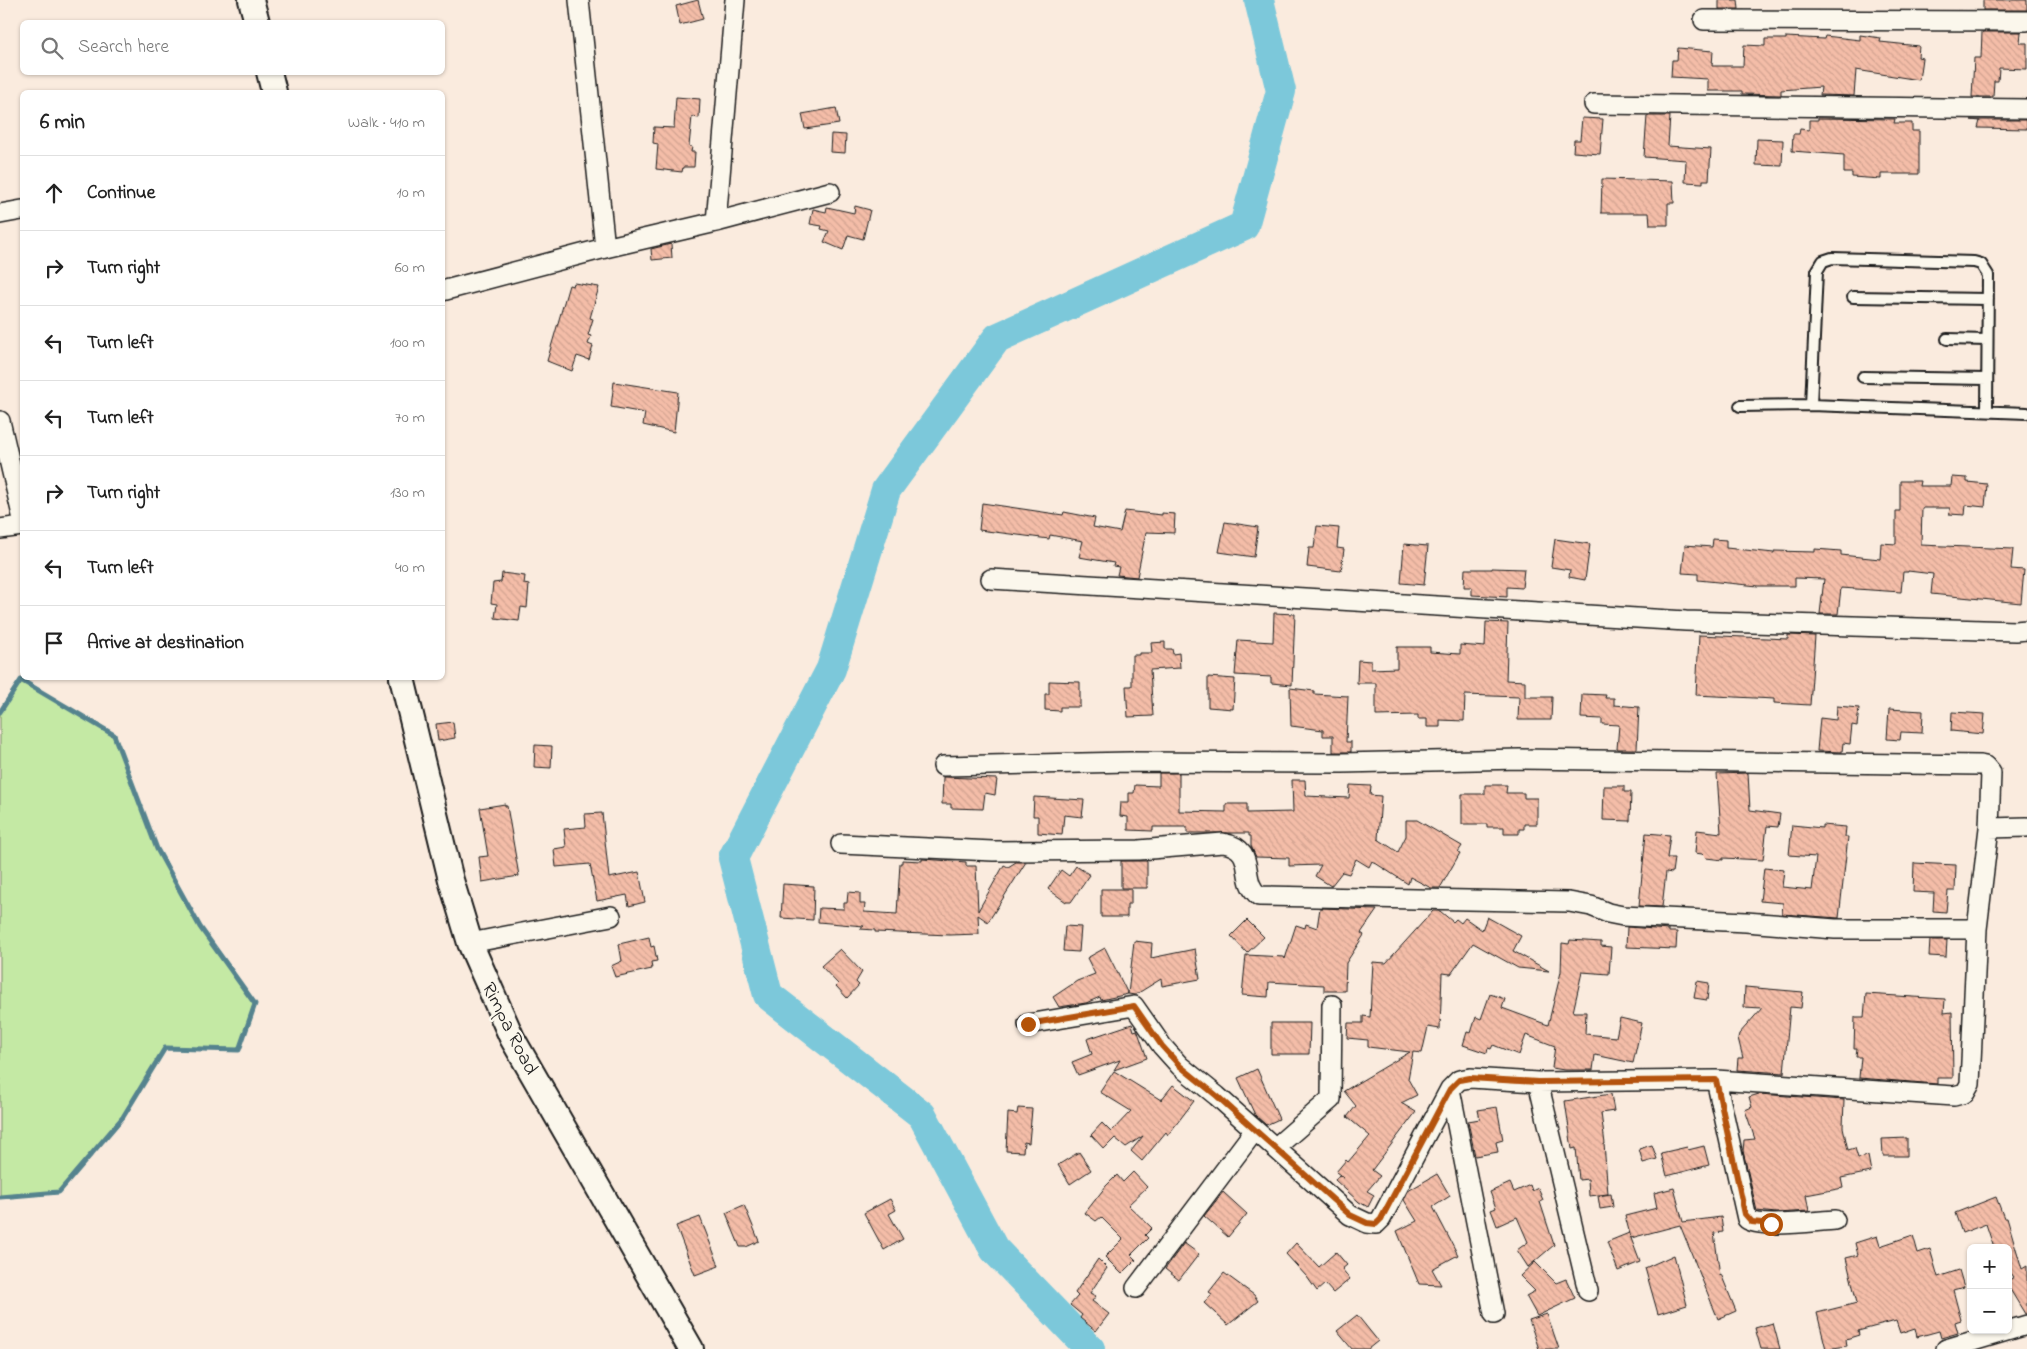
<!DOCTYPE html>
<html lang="en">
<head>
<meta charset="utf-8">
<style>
  body { margin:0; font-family:"Indie Flower",sans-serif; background:#f2f2f2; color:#222 }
  .controls { position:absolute; right:15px; bottom:15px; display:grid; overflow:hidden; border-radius:8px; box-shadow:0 1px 4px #0004 }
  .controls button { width:45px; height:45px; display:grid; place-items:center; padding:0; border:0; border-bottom:1px solid #e0e0e0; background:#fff; color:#222; font:25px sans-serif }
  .stop { position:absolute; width:15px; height:15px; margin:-11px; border:4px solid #b45309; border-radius:50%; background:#fff }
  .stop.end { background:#b45309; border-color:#fff; box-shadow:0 1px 5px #0008 }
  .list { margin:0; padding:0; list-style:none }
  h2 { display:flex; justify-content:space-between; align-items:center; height:65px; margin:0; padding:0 20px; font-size:21px }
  h2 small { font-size:16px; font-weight:400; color:#767676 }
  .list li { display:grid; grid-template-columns:32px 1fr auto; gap:15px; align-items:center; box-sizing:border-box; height:75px; padding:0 20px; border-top:1px solid #e0e0e0 }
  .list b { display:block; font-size:19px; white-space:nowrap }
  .list em { font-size:16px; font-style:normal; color:#767676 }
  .icon { flex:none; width:28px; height:28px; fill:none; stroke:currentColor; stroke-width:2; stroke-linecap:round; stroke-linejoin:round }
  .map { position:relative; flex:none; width:2027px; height:1349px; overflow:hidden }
  .search { position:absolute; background:#fff; box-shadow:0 1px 4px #0004; left:20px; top:20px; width:425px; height:55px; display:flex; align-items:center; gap:12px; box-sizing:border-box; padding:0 18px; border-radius:8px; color:#767676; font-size:19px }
  .panel { position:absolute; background:#fff; box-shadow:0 1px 4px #0004; left:20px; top:90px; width:425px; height:590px; border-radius:8px }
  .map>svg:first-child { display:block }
  .park { fill:#c4e9a4; stroke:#708260 }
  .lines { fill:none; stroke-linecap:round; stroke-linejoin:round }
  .stream { stroke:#55838e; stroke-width:5 }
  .river { stroke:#7bc8da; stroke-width:30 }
  .building { fill:url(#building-back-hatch); stroke:#1c1c1c }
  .service-casing { stroke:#1c1c1c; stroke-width:14 }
  .minor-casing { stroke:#1c1c1c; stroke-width:22 }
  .tertiary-casing { stroke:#1c1c1c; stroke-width:28 }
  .service { stroke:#fbf7ec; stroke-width:10 }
  .minor { stroke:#fbf7ec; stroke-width:19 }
  .tertiary { stroke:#fbf7ec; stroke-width:24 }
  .route { stroke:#b45309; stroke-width:6 }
  .labels { text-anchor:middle; stroke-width:4.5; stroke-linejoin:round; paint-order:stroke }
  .street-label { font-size:20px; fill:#1c1c1c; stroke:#fbf7ec }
</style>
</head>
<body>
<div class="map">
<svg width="2027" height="1349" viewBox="0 0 2027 1349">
  <defs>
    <pattern id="building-back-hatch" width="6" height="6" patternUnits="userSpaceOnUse" patternTransform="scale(1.25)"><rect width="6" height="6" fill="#f4bda8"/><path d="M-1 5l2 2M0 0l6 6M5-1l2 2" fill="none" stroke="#d1a290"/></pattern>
  </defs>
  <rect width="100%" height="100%" fill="#faebde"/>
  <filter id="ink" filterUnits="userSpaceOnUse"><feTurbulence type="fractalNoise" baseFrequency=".02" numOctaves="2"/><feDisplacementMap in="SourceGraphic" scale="10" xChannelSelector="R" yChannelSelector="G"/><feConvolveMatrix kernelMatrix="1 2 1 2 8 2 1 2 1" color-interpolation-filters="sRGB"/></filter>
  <g filter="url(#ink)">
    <path class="park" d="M21,680L114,735L157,849L200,927L255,1004L239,1050L165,1048L123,1117L59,1192L0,1197V712Z"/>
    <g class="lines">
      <path class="stream" d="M0,712L21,680L114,735L157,849L200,927L255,1004L239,1050L165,1048L123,1117L59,1192L0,1197"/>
      <path class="river" d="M1090,1349L994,1249L922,1115L768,995L733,858L831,669L886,490L997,338L1244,226L1281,91L1259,0"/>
    </g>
    <path class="building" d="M698,0L703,19L680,25L676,6Z
      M1719,0H1738L1739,9H1719Z
      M1983,0H2027V10H1983Z
      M1982,32H2021L2020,43H2027V69L1999,68L1998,81H1994L1993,97H1972L1974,58H1981Z
      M1860,35L1881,38L1880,42L1919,46L1918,57L1922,58L1919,80L1856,70L1854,96L1820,95L1821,87L1781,90V95L1742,94V91H1708V79L1671,77L1672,60H1677L1678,48L1713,51L1712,66H1743L1744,45L1765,46V39H1786V37L1824,39L1825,36L1860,40Z
      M676,97L700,99L699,118L692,117L689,146L692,147L691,152H695L694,167H683L682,172L656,169L658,144L653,143L654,127L674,128Z
      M836,108L839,124L805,129L802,114Z
      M1647,116H1670L1668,146L1711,149L1709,180H1703V183L1685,182L1686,160L1644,157Z
      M1582,118L1603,119L1600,154L1573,152L1574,140H1580Z
      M1818,118L1895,119L1894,123H1912V131H1919V174H1881V179L1852,177V173H1844V155L1792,151L1793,134H1799L1800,129L1809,130V120H1818Z
      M1971,120H2027V129L1978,128L1980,121Z
      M831,134L846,135L845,153L830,152Z
      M1757,139L1783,140L1782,166L1756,165Z
      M1602,179L1673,181L1674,203H1668V225H1650L1649,213H1601Z
      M855,206L870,210L863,239L848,235L843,250L824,242L829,231L821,229L822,226L810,224L813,209L826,212L827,207L854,213Z
      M671,244L672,258L652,260L651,249Z
      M574,283L599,287L590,318L593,319L588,335L591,336L588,344L593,346L589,360L577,356L572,371L547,361L569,285L573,286Z
      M614,382L678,392L674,432L643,425L645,413L611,407Z
      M1952,477L1967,478V482L1987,484L1985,507L1966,505L1965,515L1949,514L1950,508H1922L1921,545L2013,549L2011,569L2024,570L2021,603L1931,594L1933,574L1908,571V572H1903L1901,592L1841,588L1838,614H1820L1824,579L1795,578V586H1758L1698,580V574L1682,573L1685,545L1712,547L1713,539L1726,540V548L1774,553V551L1815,552V549L1841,551V555L1880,559L1881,543L1896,544V511H1900V481H1920L1919,486H1951Z
      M982,503L1063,515L1064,512L1095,518L1093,527L1120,532L1125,511L1162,515V513L1175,514L1174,533L1146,532L1137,577L1117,575L1119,567L1113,566L1114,563L1079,557L1083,541L1050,535L1049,539L979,530Z
      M1225,522L1258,527L1254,557L1219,552Z
      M1317,526L1339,528L1337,548L1344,549L1341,571L1307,567L1309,548H1314Z
      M1555,539L1590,544L1585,580L1569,577L1570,570L1551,567Z
      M1404,544L1428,546L1424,585L1401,583Z
      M1492,568L1524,569L1522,588L1507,587V597L1472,595V587H1464L1465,569H1492Z
      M502,573L525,576L524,584L529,585L527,608L521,607L519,621L495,618L497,604L491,603L493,583L501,582Z
      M1274,613L1295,614L1292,685L1271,683V677L1235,675L1238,640L1273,642Z
      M1486,622L1508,623L1506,680L1525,681V697H1552L1551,720H1518L1519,697L1465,695L1464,721L1440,720V727H1427V719H1418V715L1376,716V683H1357L1358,660L1371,661V669L1397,668V647H1430V652L1460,654V645L1485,647Z
      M1699,635L1788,639V635L1815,636L1810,705L1774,703V699L1696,695Z
      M1165,642V649H1172L1173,654L1179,653L1180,668L1150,670L1153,716L1128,717L1126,686H1132V655H1139V653H1152L1151,643Z
      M1208,677L1235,679L1233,709L1208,707Z
      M1049,681L1080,682V707H1060V711L1045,710V694H1049Z
      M1290,688L1314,691V694L1348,696L1346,742H1351V752H1333V736H1323V730L1291,726Z
      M1582,694L1606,695L1605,698H1614V705L1639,707L1637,749H1617L1619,725L1602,724V719L1581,718Z
      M1837,706L1859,708L1857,726L1852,725L1850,744L1843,743L1842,752L1817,751L1820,718L1836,720Z
      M1889,709L1923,711L1922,733L1901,732L1900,740L1887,739Z
      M1952,712L1985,714L1983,734L1951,731Z
      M453,722L455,738L438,741L436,724Z
      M535,745L552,746L551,768L534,767Z
      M1159,773H1179V811L1226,812V804H1247V813L1293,812L1292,780H1305L1306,796L1349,798L1350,785L1371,786L1370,795L1381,796L1378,839L1398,852L1406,836V820H1417L1462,846L1458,852L1460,853L1440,888H1431L1410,877L1408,884L1372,861L1369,867L1356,859L1349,874L1342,872L1331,886L1315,876L1321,865L1289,866V858L1256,857L1251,846V836H1249V833H1187V827H1153V831L1128,830V817L1120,816L1121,802H1129V793H1134L1135,785L1159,786Z
      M1748,773L1750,810L1780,814L1778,827L1767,826L1763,860L1723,858V860L1706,858L1702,854L1695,853L1697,830L1721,833L1717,774Z
      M943,777L997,779L995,795L985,793L983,809L951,808V804H942Z
      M1485,785H1507L1506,793H1524V798H1537V824H1524V829H1519V834H1504V827H1487V824H1462V794H1485Z
      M1604,786H1624V792H1631L1630,821L1603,820Z
      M1034,797L1084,800L1082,817L1064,815L1062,835L1038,833V816H1033Z
      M505,804V806H507L519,876L482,882L479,857L488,856L480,808Z
      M602,813L609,878L639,872L645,902L629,906L627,895L597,901L590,864L556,867L554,849L566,847L564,829L586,827L585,814Z
      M1792,825L1822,828V825L1846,827L1845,837H1848L1839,918L1782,914L1783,903L1760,901L1764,868L1784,870L1782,887L1812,890L1816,857L1789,855Z
      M1646,833L1670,835L1667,858H1674L1672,873L1666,872L1662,907L1639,906Z
      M922,859L966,862V866H976L978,911L1004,865L1008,867L1016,862H1026L988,922L978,915L979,934L950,935L875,932V930L860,929L864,926L818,922L819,908L844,909V903H847L848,892L860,893V904H865L864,912L897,914L900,863H902V860L922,861Z
      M1121,861H1147V888H1121Z
      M1914,863L1956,865L1955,891H1948L1946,912L1933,911L1934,893L1913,892Z
      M1076,866L1090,875L1071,902H1066L1048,889L1061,870L1069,876Z
      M783,884L814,886L813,920L781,918Z
      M1101,889H1131V904H1127V917H1101Z
      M1320,908L1377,910L1361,933L1364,935L1346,963L1345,991H1324V985L1269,982L1268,997L1242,995L1246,955L1284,957L1285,959L1296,925L1305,928L1306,924L1317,928Z
      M1433,911H1440L1453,922L1456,919L1461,923L1465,918L1482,930L1487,917L1521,936L1513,951L1549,971L1518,968L1473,943L1451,974L1442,973L1440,1029L1428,1027L1422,1053L1413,1052L1408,1079L1417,1095L1401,1103L1416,1112L1372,1170L1380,1176L1367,1191L1374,1195L1368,1207L1359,1202L1335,1180L1339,1175L1344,1178L1336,1172L1346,1160L1348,1162L1370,1136L1347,1117L1356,1106L1344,1091L1410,1052L1368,1047V1040L1347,1038L1348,1023H1363V1016L1370,1017L1373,962L1386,963Z
      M1247,920L1264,937L1247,953L1231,936Z
      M1065,926L1081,927L1079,952L1063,951Z
      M1627,927L1669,930V932H1677L1676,949L1626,947Z
      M649,937L651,947L654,946L657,961L651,962L652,969L615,977L611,966L622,961L619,944Z
      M1570,940L1601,942V946L1611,947L1609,974L1582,972L1573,1012H1586L1585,1034L1616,1037L1620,1018L1642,1023L1633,1063L1595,1055L1593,1070H1564L1552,1068L1555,1046L1526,1035L1519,1055L1493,1045L1491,1049L1488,1048L1487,1053L1463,1045L1467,1032L1471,1033L1476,1017L1481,1019L1490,994L1505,999L1502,1008L1548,1025L1561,972L1562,943L1569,944Z
      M1930,940H1947L1946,957L1929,956Z
      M1134,941L1152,943L1151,958L1195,949L1200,979L1162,986L1161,979L1135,995L1128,994L1101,1000L1100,997L1086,1003L1059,1007L1053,997L1077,981L1095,974L1087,958L1105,948L1128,994Z
      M840,949L862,972L856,982L859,985L847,998L836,986L838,984L821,966Z
      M1697,981L1709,983L1707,1000L1694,998Z
      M1745,987L1803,992L1801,1008L1790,1007L1784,1073L1737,1070L1738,1058H1743L1738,1038L1739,1034L1762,1008L1744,1007Z
      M1866,994L1945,999L1944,1013L1952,1012L1953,1078H1937V1084L1859,1078L1861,1057H1856L1857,1048H1854L1855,1017H1864Z
      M1271,1023H1310L1309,1054H1271Z
      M1132,1024L1134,1031L1137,1030L1138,1032L1147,1058L1114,1070L1120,1060L1078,1075L1072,1062L1092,1054L1087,1039Z
      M1257,1069L1279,1119L1266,1125L1255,1115L1238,1078Z
      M1114,1071L1161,1100L1173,1085L1194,1101L1168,1135L1166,1132L1142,1161L1131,1151L1143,1136L1126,1147L1115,1138L1104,1149L1091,1135L1102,1123L1111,1132L1131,1111L1100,1092Z
      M1611,1094L1614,1111L1601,1113L1605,1144H1604L1608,1194L1589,1196L1588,1179L1579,1180L1576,1148L1572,1149L1565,1101Z
      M1759,1094L1844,1100L1843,1127L1848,1150L1855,1148L1858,1158L1868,1156L1871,1172L1841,1178L1843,1188L1806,1195L1809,1211L1776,1213L1757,1211L1743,1151L1744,1140L1755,1139L1745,1110L1752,1107L1749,1097Z
      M1497,1107L1503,1140L1496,1142L1498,1152L1475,1156L1468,1121L1480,1119L1478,1110Z
      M1018,1108L1032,1109L1029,1143L1024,1142L1023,1152L1006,1151L1008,1113L1017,1114Z
      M1907,1138V1156H1883L1882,1139Z
      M1652,1145L1657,1159L1643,1163L1639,1149Z
      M1704,1146L1709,1165L1667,1176L1661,1153L1687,1147L1688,1150Z
      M1079,1152L1091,1170L1070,1184L1058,1165Z
      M1133,1172L1147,1187L1128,1205L1152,1228L1145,1235L1148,1238L1131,1255L1136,1260L1122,1274L1105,1257L1123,1239L1101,1217L1096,1221L1085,1213L1106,1186L1117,1175L1123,1182Z
      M1437,1174L1450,1196L1433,1207L1458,1255L1432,1269L1441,1285L1419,1284L1397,1231L1417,1221L1404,1200L1408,1191Z
      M1510,1183L1514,1192L1530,1185L1532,1191L1538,1188L1543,1200L1540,1202L1554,1245L1528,1267L1517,1250L1528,1242L1517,1217L1497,1226L1491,1210L1496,1208L1490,1192Z
      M1674,1188L1683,1222L1721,1217L1723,1232L1714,1233L1720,1275L1721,1274L1736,1311L1718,1319L1680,1225L1631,1238L1625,1216L1657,1208L1654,1193Z
      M1223,1192L1247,1214L1228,1237L1204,1216Z
      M1611,1194L1613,1207L1600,1209L1598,1196Z
      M1996,1197L2004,1218H2007L2022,1269L2027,1266V1314H2025L2008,1286V1281L2014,1277L2008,1269V1248H1994L1986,1224L1962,1233L1955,1213Z
      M890,1199L896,1210L889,1214L903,1239L884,1250L864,1213Z
      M744,1205L759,1241L746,1247H740L726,1213Z
      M700,1217L719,1266L695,1275L676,1226Z
      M1629,1233L1640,1262L1618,1271L1607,1242Z
      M1913,1235L1918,1253L1930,1249L1938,1277L1959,1270L1964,1287L1953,1290L1961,1320L1955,1322L1958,1333L1941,1338L1939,1331L1917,1337L1915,1328L1900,1333L1896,1321L1858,1331L1859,1335L1846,1339L1847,1346L1826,1349L1817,1313L1857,1303L1846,1258L1858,1255L1855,1243L1877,1236L1880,1246Z
      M1184,1243L1199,1254L1179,1280L1165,1269Z
      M1296,1243L1319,1267L1336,1252L1347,1265L1342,1269L1350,1279L1333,1293L1325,1284L1317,1291L1307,1277L1286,1254Z
      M1674,1255L1687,1305L1658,1314L1645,1268Z
      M1098,1259L1107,1268L1090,1293L1096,1296L1092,1301L1109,1314L1096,1331L1080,1318L1082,1315L1070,1305L1078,1296L1075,1293Z
      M1535,1262L1556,1283L1566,1279L1575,1298L1537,1316L1526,1296L1535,1291L1520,1276Z
      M1224,1273L1254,1295L1258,1301L1228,1325L1204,1303L1212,1294L1209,1292Z
      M1547,1314L1559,1349H1539L1529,1320Z
      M1357,1315L1378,1341L1368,1349H1352L1337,1331Z
      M1773,1323L1780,1349H1761L1755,1328Z"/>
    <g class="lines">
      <defs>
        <path id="service" d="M1853,297L1988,299
          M1947,339L1987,340
          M1863,377L1987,379
          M1811,405L1817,271L1823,261L1832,258L1974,262L1981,264L1988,275L1987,411
          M1740,406L1811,405L2027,413"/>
        <path id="minor" d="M1704,20L2027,21
          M1594,104L2027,109
          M0,214L22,210
          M716,222L830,192
          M605,248L716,222L735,0
          M442,291L605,248L579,0
          M0,421L22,515
          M0,529L22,526
          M991,579L1686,621L2015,631L2027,630
          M943,766L1130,762L1342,763L1520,759L1980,765L1985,766L1991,773L1989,828L1977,929L1970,1084L1965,1093L1954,1096L1716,1080L1538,1082L1470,1078L1459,1080L1450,1089L1381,1219L1376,1224L1367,1223L1350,1215L1217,1096L1180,1066L1162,1046L1134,1006L1028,1024
          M1989,828L2027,827
          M841,844L993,851L1139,850L1223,843C1259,849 1238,880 1259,896L1569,902L1591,906L1608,913L1623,916L1746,922L1835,929H1977
          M470,943L611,916
          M1716,1080L1747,1219C1760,1229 1816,1221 1835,1220
          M1538,1082L1588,1291
          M1450,1089L1494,1314
          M1275,1148L1331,1099L1332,1005
          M1136,1288L1255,1130
          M1946,1349L2027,1325"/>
        <path id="tertiary" d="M251,0L257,22
          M269,72L274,92
          M402,678L451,880L470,943L512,1038L691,1349"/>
      </defs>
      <use href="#service" class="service-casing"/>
      <use href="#minor" class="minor-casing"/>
      <use href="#tertiary" class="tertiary-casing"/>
      <use href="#service" class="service"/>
      <use href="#minor" class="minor"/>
      <use href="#tertiary" class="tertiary"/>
    </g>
  </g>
  <g class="lines" filter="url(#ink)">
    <path class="route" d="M1028,1024L1134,1006L1162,1046L1180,1066L1217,1096L1350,1215L1367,1223L1376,1224L1381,1219L1450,1089L1459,1080L1470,1078L1538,1082L1716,1080L1745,1214L1752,1222L1771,1224"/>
  </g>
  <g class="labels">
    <g class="street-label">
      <text transform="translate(511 1028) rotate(63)" y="7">Rimpa Road</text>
    </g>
  </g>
</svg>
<div class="controls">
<button>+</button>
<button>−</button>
</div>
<div class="stop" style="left:1771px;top:1224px"></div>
<div class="stop end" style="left:1028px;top:1024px"></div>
<div class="search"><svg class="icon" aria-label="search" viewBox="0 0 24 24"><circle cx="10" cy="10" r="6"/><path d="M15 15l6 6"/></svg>Search here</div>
<section class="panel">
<h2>6 min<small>Walk · 410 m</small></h2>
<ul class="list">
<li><svg class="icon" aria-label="ahead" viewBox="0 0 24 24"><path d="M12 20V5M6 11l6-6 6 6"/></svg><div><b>Continue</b></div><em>10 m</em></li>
<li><svg class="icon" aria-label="right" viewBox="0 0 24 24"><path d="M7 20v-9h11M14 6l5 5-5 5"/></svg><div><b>Turn right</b></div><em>60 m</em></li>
<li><svg class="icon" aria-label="left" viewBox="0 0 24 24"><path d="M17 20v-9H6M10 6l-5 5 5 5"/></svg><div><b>Turn left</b></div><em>100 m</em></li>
<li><svg class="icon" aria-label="left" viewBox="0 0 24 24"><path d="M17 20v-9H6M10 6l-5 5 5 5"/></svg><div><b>Turn left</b></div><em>70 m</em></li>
<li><svg class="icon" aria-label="right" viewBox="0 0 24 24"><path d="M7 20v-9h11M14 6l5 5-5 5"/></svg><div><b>Turn right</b></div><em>130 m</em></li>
<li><svg class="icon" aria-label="left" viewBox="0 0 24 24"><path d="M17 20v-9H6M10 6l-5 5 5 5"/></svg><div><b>Turn left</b></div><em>40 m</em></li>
<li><svg class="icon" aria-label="arrive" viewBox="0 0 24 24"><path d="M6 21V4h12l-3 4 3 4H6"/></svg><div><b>Arrive at destination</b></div></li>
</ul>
</section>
</div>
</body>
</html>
